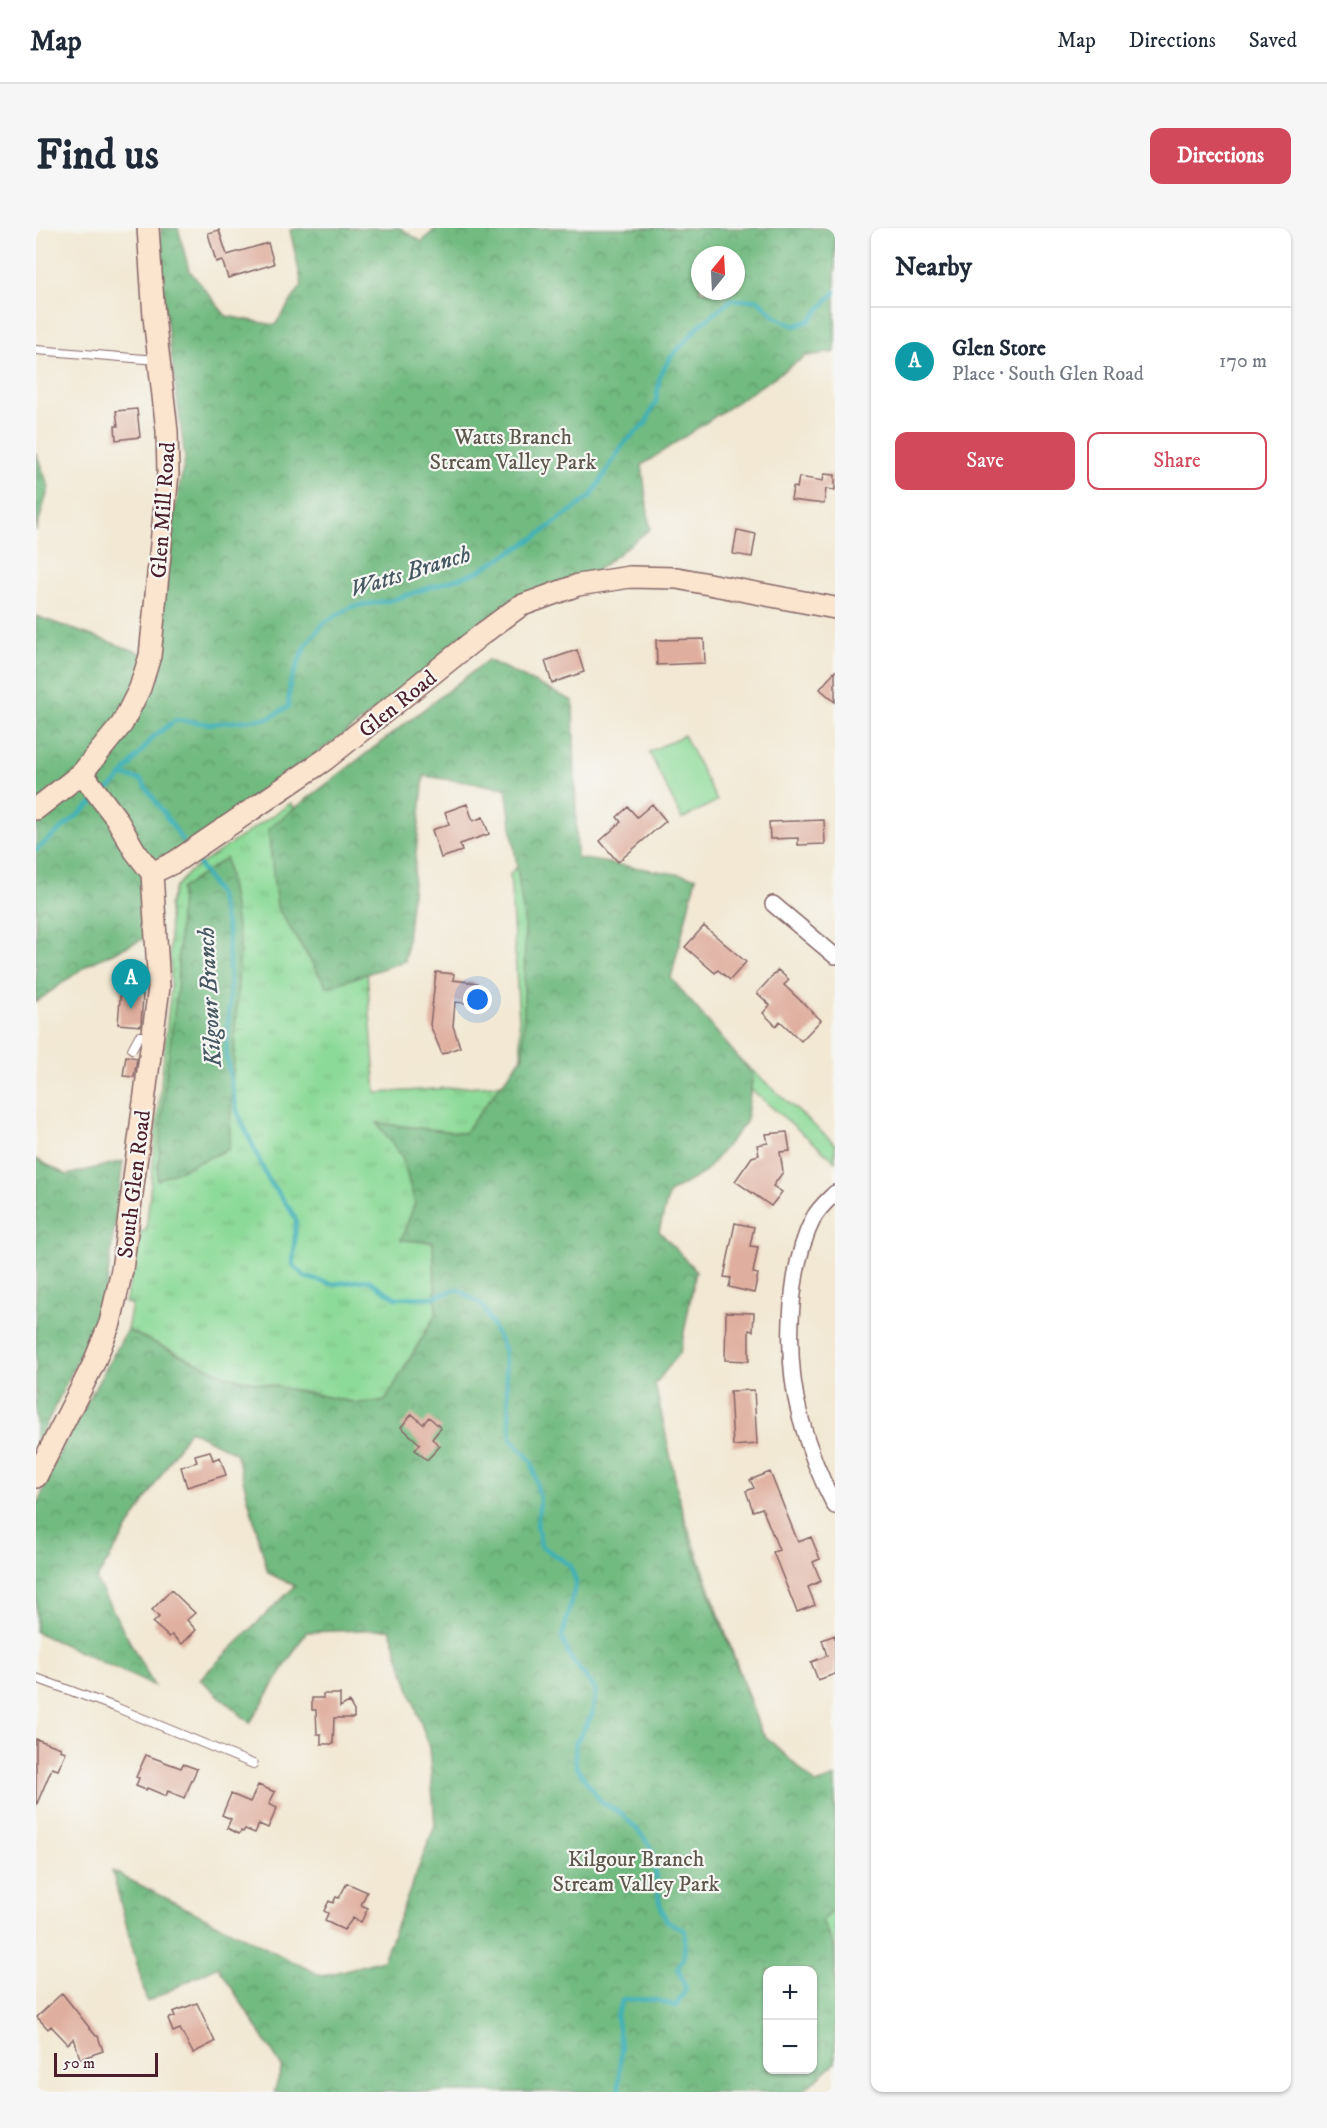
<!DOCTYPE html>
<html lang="en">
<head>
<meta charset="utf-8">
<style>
  body { margin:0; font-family:"IM FELL DW Pica",serif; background:#f6f6f7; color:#1f2937 }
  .controls { position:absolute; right:18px; bottom:18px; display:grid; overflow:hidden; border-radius:12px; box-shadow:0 2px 4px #0004 }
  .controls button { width:54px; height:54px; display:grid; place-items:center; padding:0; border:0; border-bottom:2px solid #e0e1e3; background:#fff; color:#1f2937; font:30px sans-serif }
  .compass { position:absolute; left:655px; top:18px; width:54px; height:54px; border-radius:50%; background:#fff; box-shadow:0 2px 4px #0004; rotate:18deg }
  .scale { position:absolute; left:18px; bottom:15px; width:104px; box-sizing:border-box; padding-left:6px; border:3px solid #4a1f2b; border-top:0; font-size:16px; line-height:21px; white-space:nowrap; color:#4a1f2b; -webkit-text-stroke:4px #f6f6f2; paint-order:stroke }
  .you { position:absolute; left:442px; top:772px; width:21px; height:21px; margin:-15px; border:4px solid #fff; border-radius:50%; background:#1a73e8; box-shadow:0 0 0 9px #1a73e833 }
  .badge { display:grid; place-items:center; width:39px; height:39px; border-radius:50%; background:#d1495b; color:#fff; font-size:20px; font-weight:700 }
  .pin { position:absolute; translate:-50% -50px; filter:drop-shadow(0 2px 3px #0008) }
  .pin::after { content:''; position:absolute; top:32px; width:21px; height:18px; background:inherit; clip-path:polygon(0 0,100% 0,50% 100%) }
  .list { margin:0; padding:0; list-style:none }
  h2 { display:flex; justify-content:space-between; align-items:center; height:78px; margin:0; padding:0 24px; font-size:26px }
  h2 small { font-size:20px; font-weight:400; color:#747a83 }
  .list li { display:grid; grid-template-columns:39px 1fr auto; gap:18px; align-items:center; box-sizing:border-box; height:108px; padding:0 24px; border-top:2px solid #e0e1e3 }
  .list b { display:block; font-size:22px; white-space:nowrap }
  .list p { margin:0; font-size:20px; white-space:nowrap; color:#747a83 }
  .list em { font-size:20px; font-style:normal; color:#747a83 }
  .actions { display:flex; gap:12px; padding:18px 24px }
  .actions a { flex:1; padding:14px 0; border:2px solid #d1495b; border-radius:12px; text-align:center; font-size:21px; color:#d1495b }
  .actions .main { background:#d1495b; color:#fff }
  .map { position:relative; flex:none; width:799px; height:1864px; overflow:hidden; border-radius:12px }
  header { display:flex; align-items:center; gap:36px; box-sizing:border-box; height:84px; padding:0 30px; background:#fff; border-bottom:2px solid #e0e1e3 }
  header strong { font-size:28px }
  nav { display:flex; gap:33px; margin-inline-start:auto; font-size:21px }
  .intro { display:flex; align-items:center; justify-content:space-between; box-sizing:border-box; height:144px; padding:0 36px }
  h1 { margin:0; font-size:42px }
  .button { padding:15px 27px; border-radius:12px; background:#d1495b; color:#fff; font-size:21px; font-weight:700 }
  main { display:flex; gap:36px; padding:0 36px }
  aside { flex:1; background:#fff; border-radius:12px; box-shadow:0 2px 4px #0004 }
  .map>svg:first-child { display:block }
  .grass { fill:url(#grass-tufts); stroke:#6b7c62; stroke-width:1.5 }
  .forest { fill:url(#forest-crowns); stroke:#5e6c56; stroke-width:1.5; fill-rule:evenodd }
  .garden { fill:#8cda98; stroke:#6b7c62; stroke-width:1.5 }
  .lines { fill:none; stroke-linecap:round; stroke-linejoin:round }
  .stream { stroke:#40b1b8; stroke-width:4.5 }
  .building { fill:#dfae9e }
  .service-casing { stroke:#856566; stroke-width:10 }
  .minor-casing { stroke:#856566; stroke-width:18 }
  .secondary-casing { stroke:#856566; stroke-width:24 }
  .service { stroke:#fff; stroke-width:8 }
  .minor { stroke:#fff; stroke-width:15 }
  .secondary { stroke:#fbe5cf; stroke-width:21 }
  .labels { text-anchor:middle; stroke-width:4.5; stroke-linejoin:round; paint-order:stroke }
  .park-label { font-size:22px; fill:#5e574c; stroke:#f6f6f2 }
  .street-label { font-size:22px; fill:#4a1f2b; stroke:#f6f6f2 }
  .water-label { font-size:24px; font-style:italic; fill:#465963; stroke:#f6f6f2 }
</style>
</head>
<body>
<header>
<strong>Map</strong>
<nav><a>Map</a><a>Directions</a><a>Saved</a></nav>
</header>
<div class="intro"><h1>Find us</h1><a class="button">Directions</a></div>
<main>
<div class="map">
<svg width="799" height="1864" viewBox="0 0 799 1864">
  <defs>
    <pattern id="grass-tufts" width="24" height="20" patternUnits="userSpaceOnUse" patternTransform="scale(1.5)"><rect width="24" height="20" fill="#8cda98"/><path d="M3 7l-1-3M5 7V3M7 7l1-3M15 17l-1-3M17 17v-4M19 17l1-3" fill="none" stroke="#7abb83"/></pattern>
    <pattern id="forest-crowns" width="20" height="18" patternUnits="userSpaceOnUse" patternTransform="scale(1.5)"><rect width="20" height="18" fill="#71ba80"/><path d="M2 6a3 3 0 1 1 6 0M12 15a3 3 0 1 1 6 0" fill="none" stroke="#5f9769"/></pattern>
  </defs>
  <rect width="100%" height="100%" fill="#f6f6f2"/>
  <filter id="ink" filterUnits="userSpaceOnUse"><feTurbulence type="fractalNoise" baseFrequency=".0167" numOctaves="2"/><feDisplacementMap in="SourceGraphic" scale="12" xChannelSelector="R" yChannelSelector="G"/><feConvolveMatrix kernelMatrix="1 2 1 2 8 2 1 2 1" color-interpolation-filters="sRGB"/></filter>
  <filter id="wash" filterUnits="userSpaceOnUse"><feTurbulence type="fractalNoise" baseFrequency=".008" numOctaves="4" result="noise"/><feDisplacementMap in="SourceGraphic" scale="24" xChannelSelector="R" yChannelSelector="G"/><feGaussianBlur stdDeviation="1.35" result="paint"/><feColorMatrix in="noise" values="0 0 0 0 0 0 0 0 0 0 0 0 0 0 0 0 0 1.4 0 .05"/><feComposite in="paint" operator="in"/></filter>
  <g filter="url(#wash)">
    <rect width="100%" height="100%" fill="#f2e8d3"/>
    <path class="grass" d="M255,575L326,677L340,865L487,855L474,646L484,636L799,916V933L712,859L638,949L597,1068L637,1257L751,1577L799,1560V1804L776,1742H732V1842L735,1864L436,1615L383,1115L349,1174L321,1175L190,1148L91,1102L96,1076L89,1075L105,1003H110L135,760L133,678L139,660L153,644Z"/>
    <path class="forest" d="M125,0H142L153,42L190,88L239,97L266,57L254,2L267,0H364L386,14L400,0H799V124L770,128L606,237L614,301L542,357L484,378L116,645L120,705L53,736L0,774V388L113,428L119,380L149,231L123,35ZM664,27H700V63H664Z
      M0,225L13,259L0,303Z
      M452,432L537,473L541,630L660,649L635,750L717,847L710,894L668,945L633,965L623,1003L660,1043L644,1125L619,1156L650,1301L725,1504L780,1556L799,1549V1679L786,1693L799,1721V1835L766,1864H238L246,1839L182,1738L111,1774L76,1643L286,1748L347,1732L399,1597L393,1520L354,1401L270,1404L214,1495L164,1451L259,1358L232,1345L200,1225L153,1202L60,1352L118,1458L0,1404V1280L22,1227L91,1102L190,1148L321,1175L349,1173L400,1086L397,1014L365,1012L379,975L366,929L341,895L428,905L487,828L489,698L470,560L388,548L369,733L291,759L241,679L232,601ZM732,1742H776V1842H732Z
      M190,630L204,717L193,921L121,952L128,863L141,762L145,661Z
      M0,931L31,947L87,933L68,1078L0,1217Z"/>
    <path class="garden" d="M648,507L681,573L646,591L613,524Z"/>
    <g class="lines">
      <path class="stream" d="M85,547L105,552L147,613
        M69,564L80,555L117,509L140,492L175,496L233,490L252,479L254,455L270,417L289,394L315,379L356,372L441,344L500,309L555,268L588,215L610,195L620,173L624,148L634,130L664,97L695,72H722L740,89L758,98L773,93L799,64
        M0,622L60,572
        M160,632L182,666L192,704L194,762L190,827L201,883L232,951L254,981L260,992L257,1037L269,1049L296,1056L332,1052L360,1070L397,1069L422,1061L447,1078L468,1121L475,1211L496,1234L504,1272L501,1297L505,1318L534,1337L540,1354L526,1410L533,1428L560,1462L556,1487L539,1516L540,1538L564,1573L587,1587L606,1607L617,1623L623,1673L630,1692L649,1703L648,1728L642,1740L650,1761L640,1778L620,1772L587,1771L580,1788L585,1817L583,1859L585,1864"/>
    </g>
    <g id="blocks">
      <path class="building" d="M183,2L191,27L232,15L238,36L192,50L186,32L180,34L172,5Z
        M101,181L104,209L80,212L79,198H82L80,183Z
        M788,246L799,247V262L790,261L788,276L755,272L757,259L761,260L763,249L787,253Z
        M701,302L720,306L716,329L697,326Z
        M668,411L669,435L621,437L620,412Z
        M541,422L548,444L516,455L509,433Z
        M799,443V474L784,461Z
        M431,576L437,593L447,589L453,606L424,616L426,623L405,630L396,602L413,596L409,584Z
        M616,576L630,593L582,634L564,613L585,594L581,589L592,579L601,589Z
        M788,592L789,616L762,617V610L734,611L733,594Z
        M668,698L710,734L694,752L682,742L679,745L649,719Z
        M742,742L753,752L748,757L785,792L765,813L744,793L740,798L727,785L734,777L721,765Z
        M400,744L418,746L417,752L441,755L439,776L419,774L417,798L424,819L406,826L394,797Z
        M85,758L97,759V766H107L105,798L82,796Z
        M90,828L101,830L98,849L87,848Z
        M751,904L754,923L744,924L747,944L737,958L746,964L735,978L699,953L716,929L723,927L721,917L732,915L730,906Z
        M699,995L718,999L714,1018L722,1019L717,1045L722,1046L718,1065L693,1059L695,1050L688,1049Z
        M690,1084L718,1085L717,1103L713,1102V1133L689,1132Z
        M718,1162L721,1216L697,1218L694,1163Z
        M376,1186L387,1196L393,1189L405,1200L396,1211L404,1218L391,1232L379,1222L384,1216L365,1199Z
        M174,1223L177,1232L184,1229L190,1247L151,1259L145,1239L161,1234L159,1227Z
        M734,1244L762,1314L775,1309L784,1331L777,1334L785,1353L772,1359L779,1377L761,1384L737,1324L743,1322L726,1280L717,1283L710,1263L718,1260L714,1252Z
        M135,1362L159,1385L151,1392L160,1402L146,1416L136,1407L133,1409L117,1395L123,1389L116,1382Z
        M799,1407V1446L782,1452L775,1434L791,1428L786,1412Z
        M287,1466H304V1479L313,1474L318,1483V1490H298L297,1516H285V1506H281L280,1482H276V1470H287Z
        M0,1511L25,1520L24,1522L30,1524L22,1542L16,1540L0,1578Z
        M110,1527L145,1540L147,1536L161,1541L148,1570L132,1563L130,1568L111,1560L110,1562L100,1558L103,1550L100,1549Z
        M222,1557L239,1564L233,1576L241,1580L232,1600L223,1596L219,1605L209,1601L207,1604L205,1603L203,1606L191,1600L195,1591L186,1587L195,1566L214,1574Z
        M311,1655L331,1664L325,1677L332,1680L325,1694L317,1690L308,1702L289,1693L292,1685L288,1683L293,1673L297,1675L300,1669L303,1670Z
        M26,1765L60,1808H62L67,1823L44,1831L38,1810L32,1816L15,1798L12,1801L1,1789Z
        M161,1775L179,1814L157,1825L144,1801L137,1804L132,1791L139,1788L137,1784Z"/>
    </g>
  </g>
  <g filter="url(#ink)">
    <use href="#blocks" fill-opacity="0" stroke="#856566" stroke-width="1.5"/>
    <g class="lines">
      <defs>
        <path id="service" d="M0,122L121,132
          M96,821L103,808H114
          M0,1450L79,1479L217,1536"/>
        <path id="minor" d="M737,676L799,728
          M799,965C792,972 783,980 778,989C751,1041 749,1132 764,1188C772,1218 784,1250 799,1278"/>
        <path id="secondary" d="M46,545L80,590L99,623L116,645
          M0,581L46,545L86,496L104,460L114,428L132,245L131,203L118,89L112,0
          M116,645L139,634L290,531L446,406L484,378L542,357L594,349L641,350L799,380
          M0,1249L57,1137L74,1095L86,1042L123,759L116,645"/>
      </defs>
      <use href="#service" class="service-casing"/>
      <use href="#minor" class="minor-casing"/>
      <use href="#secondary" class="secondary-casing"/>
      <use href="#service" class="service"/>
      <use href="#minor" class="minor"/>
      <use href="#secondary" class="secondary"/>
    </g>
  </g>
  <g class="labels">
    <g class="park-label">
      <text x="477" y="216">Watts Branch<tspan x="477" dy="25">Stream Valley Park</tspan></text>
      <text x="600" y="1638">Kilgour Branch<tspan x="600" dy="25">Stream Valley Park</tspan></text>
    </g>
    <g class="street-label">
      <text transform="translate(126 282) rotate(-86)" y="8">Glen Mill Road</text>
      <text transform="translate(361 475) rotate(-39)" y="8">Glen Road</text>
      <text transform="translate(97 956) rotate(-83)" y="8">South Glen Road</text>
    </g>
    <g class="water-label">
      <text transform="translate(374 343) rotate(-17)" y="8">Watts Branch</text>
      <text transform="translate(173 769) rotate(-93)" y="8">Kilgour Branch</text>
    </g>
  </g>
</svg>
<div class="controls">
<button>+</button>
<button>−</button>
</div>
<svg class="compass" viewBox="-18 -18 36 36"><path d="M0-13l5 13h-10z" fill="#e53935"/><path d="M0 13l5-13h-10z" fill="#747a83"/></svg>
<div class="scale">50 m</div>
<div class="you"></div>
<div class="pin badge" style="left:95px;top:781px;background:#0f9aa8">A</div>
</div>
<aside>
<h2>Nearby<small></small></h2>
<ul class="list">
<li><span class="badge" style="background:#0f9aa8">A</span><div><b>Glen Store</b><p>Place · South Glen Road</p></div><em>170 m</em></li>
</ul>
<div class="actions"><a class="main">Save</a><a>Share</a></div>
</aside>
</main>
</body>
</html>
